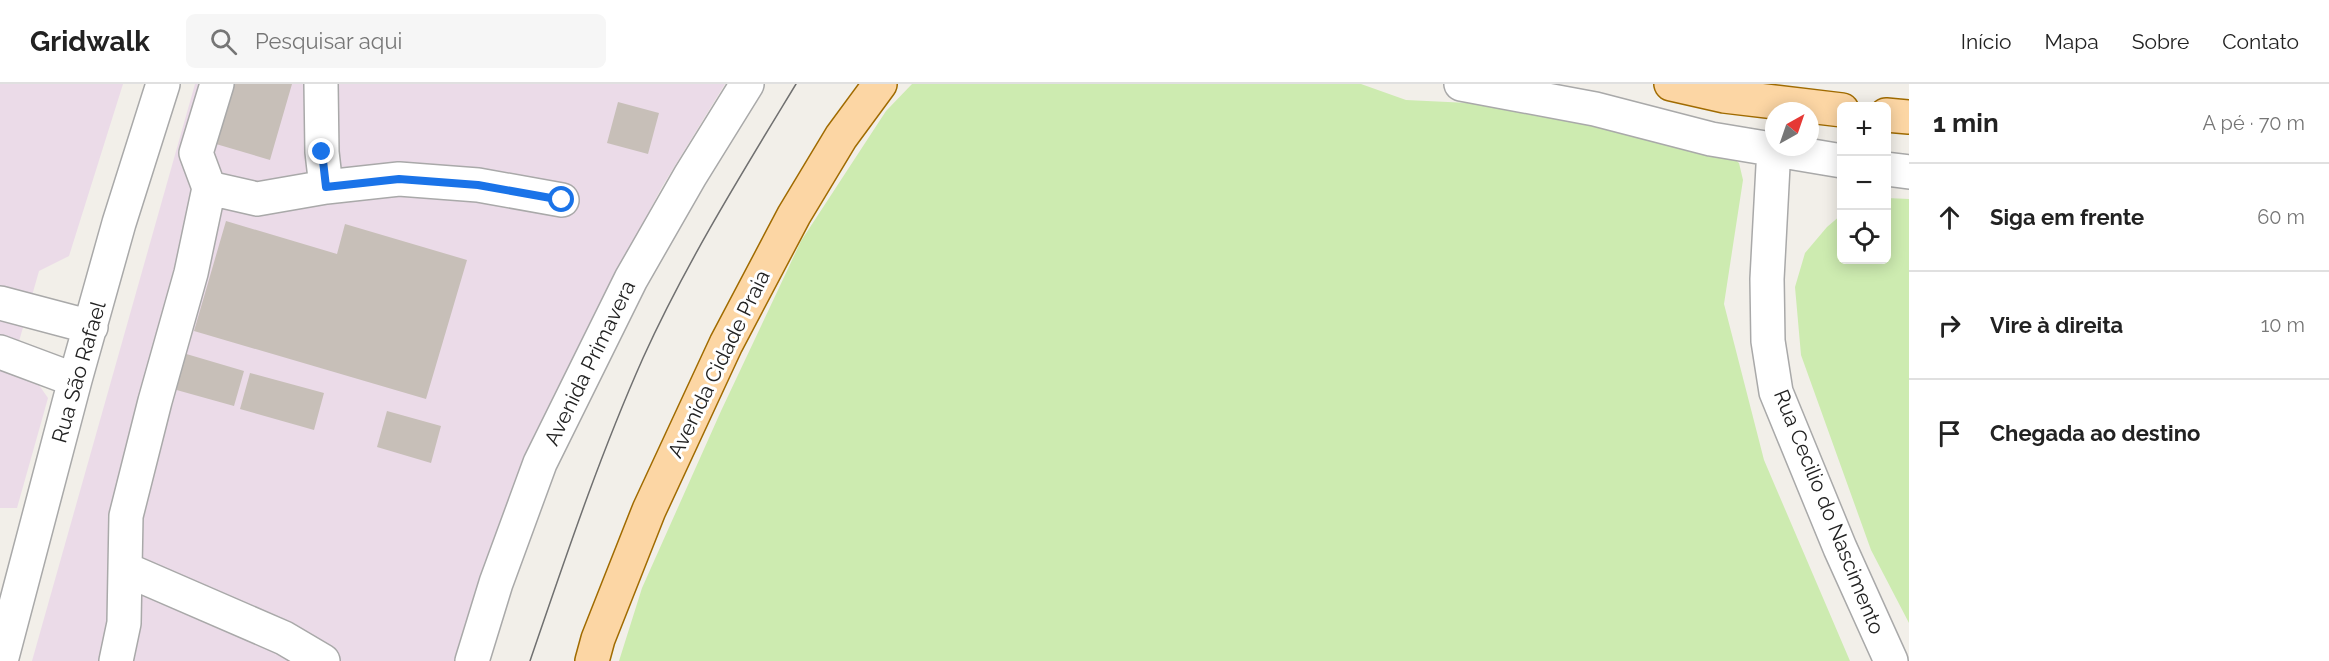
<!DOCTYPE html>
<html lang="pt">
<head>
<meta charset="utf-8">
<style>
  body { margin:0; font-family:Raleway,sans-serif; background:#f6f6f6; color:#222 }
  .controls { position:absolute; right:18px; top:18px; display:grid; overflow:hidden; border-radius:9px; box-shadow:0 3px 15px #0003 }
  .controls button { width:54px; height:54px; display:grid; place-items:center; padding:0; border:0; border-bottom:2px solid #e0e0e0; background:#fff; color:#222; font:30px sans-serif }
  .compass { position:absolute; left:1765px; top:18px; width:54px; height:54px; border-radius:50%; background:#fff; box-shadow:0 3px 15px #0003; rotate:40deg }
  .stop { position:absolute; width:18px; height:18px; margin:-14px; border:4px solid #1a73e8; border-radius:50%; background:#fff }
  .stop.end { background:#1a73e8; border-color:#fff; box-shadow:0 2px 6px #0008 }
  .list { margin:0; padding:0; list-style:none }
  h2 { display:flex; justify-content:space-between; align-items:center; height:78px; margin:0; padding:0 24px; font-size:26px }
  h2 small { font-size:20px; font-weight:400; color:#767676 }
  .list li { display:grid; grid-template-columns:39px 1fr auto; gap:18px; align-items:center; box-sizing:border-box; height:108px; padding:0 24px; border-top:2px solid #e0e0e0 }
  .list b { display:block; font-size:22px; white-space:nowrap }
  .list em { font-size:20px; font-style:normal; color:#767676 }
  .icon { flex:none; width:33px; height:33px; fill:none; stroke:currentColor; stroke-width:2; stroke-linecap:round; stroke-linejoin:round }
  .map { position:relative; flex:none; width:1909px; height:577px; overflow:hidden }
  header { display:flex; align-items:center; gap:36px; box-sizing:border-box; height:84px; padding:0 30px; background:#fff; border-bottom:2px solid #e0e0e0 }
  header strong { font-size:28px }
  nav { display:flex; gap:33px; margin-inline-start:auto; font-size:21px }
  .search { width:420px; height:54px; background:#f6f6f6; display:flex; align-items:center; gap:15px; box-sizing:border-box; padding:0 21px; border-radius:9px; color:#767676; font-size:22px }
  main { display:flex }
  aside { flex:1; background:#fff }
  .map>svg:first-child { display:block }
  .industrial { fill:#ebdbe8 }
  .grass { fill:#cdebb0 }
  .building { fill:#c7bfb8 }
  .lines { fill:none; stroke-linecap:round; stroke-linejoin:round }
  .minor-casing { stroke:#a9a9a9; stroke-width:36 }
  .major-casing { stroke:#a06b00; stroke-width:36 }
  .minor { stroke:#fff; stroke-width:33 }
  .major { stroke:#fcd6a4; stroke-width:33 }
  .tram { stroke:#707070; stroke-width:1.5 }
  .route { stroke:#1a73e8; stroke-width:8 }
  .labels { text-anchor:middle; stroke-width:6; stroke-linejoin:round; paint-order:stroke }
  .street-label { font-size:21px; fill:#222; stroke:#fff }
</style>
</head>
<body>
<header>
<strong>Gridwalk</strong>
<div class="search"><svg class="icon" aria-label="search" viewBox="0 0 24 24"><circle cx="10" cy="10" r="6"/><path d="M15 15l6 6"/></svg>Pesquisar aqui</div>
<nav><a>Início</a><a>Mapa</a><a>Sobre</a><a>Contato</a></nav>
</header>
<main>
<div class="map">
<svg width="1909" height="577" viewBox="0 0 1909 577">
  <rect width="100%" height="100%" fill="#f2efe9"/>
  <path class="industrial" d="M0,0H123L69,172L39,187L16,268L48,314L17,424H0Z
    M195,0H725L662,103L616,190L456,577H32Z"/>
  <path class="grass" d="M912,0H1361L1406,16L1549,23L1733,74L1739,79L1743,96L1724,220L1764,376L1850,577H619L642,504L721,327L801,157L886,27Z
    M1887,114L1909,115V539L1871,466L1801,271L1795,203L1805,169L1827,143L1841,131L1842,176H1886Z"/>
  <path class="building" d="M233,0H292L270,76L216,60Z
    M618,18L659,29L648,70L607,59Z
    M226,137L337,170L345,140L467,176L426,315L194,247Z
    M183,269L244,287L234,322L173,305Z
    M250,289L324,309L314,346L240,325Z
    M387,327L441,342L431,379L377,363Z"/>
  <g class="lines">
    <defs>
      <path id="minor" d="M321,0L322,68L326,103L399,95L478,101L562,116
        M1461,0L1595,25L1711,55L1842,77
        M1774,63L1767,195L1768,257L1776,308L1840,464L1891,577
        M1886,85L1909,88
        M209,104L196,69L217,0
        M0,219L91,243
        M0,268L75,296
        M1,577L75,296L119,139L163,0
        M116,577L124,539L125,485
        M323,577L284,554L125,485L126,432L155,317L191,189L209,104L257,115L326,103
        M472,577L496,499L540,379L631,195L690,92L747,0"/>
      <path id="major" d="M1671,0L1724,12L1842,26
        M1886,31L1909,33
        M592,577L598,555L649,426L726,260L794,131L841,53L880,0"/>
    </defs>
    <use href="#minor" class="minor-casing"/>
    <use href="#major" class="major-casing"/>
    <use href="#minor" class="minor"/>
    <use href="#major" class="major"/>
    <path class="tram" d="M530,577C565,475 599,373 643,274C686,179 742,89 796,0"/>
  </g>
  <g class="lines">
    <path class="route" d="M322,68L326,103L399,95L478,101L562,116"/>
  </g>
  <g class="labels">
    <g class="street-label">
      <text transform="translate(590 279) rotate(-64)" y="7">Avenida Primavera</text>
      <text transform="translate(719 280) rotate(-64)" y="7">Avenida Cidade Praia</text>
      <text transform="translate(79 288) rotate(-74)" y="7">Rua São Rafael</text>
      <text transform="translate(1829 428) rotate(68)" y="7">Rua Cecilio do Nascimento</text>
    </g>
  </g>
</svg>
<div class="controls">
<button>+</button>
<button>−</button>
<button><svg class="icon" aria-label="locate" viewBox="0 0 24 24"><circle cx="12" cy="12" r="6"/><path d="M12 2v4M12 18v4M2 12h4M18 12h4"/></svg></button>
</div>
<svg class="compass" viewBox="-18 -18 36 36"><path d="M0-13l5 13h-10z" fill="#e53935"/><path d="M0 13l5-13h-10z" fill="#767676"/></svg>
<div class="stop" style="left:562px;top:116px"></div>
<div class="stop end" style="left:322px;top:68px"></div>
</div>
<aside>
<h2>1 min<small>A pé · 70 m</small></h2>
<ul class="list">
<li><svg class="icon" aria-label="ahead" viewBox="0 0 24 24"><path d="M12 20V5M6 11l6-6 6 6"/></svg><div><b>Siga em frente</b></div><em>60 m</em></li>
<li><svg class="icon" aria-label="right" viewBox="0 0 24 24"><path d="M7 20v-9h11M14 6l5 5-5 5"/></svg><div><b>Vire à direita</b></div><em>10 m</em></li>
<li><svg class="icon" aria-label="arrive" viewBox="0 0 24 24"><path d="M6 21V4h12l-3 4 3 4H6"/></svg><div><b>Chegada ao destino</b></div></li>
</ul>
</aside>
</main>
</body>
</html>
